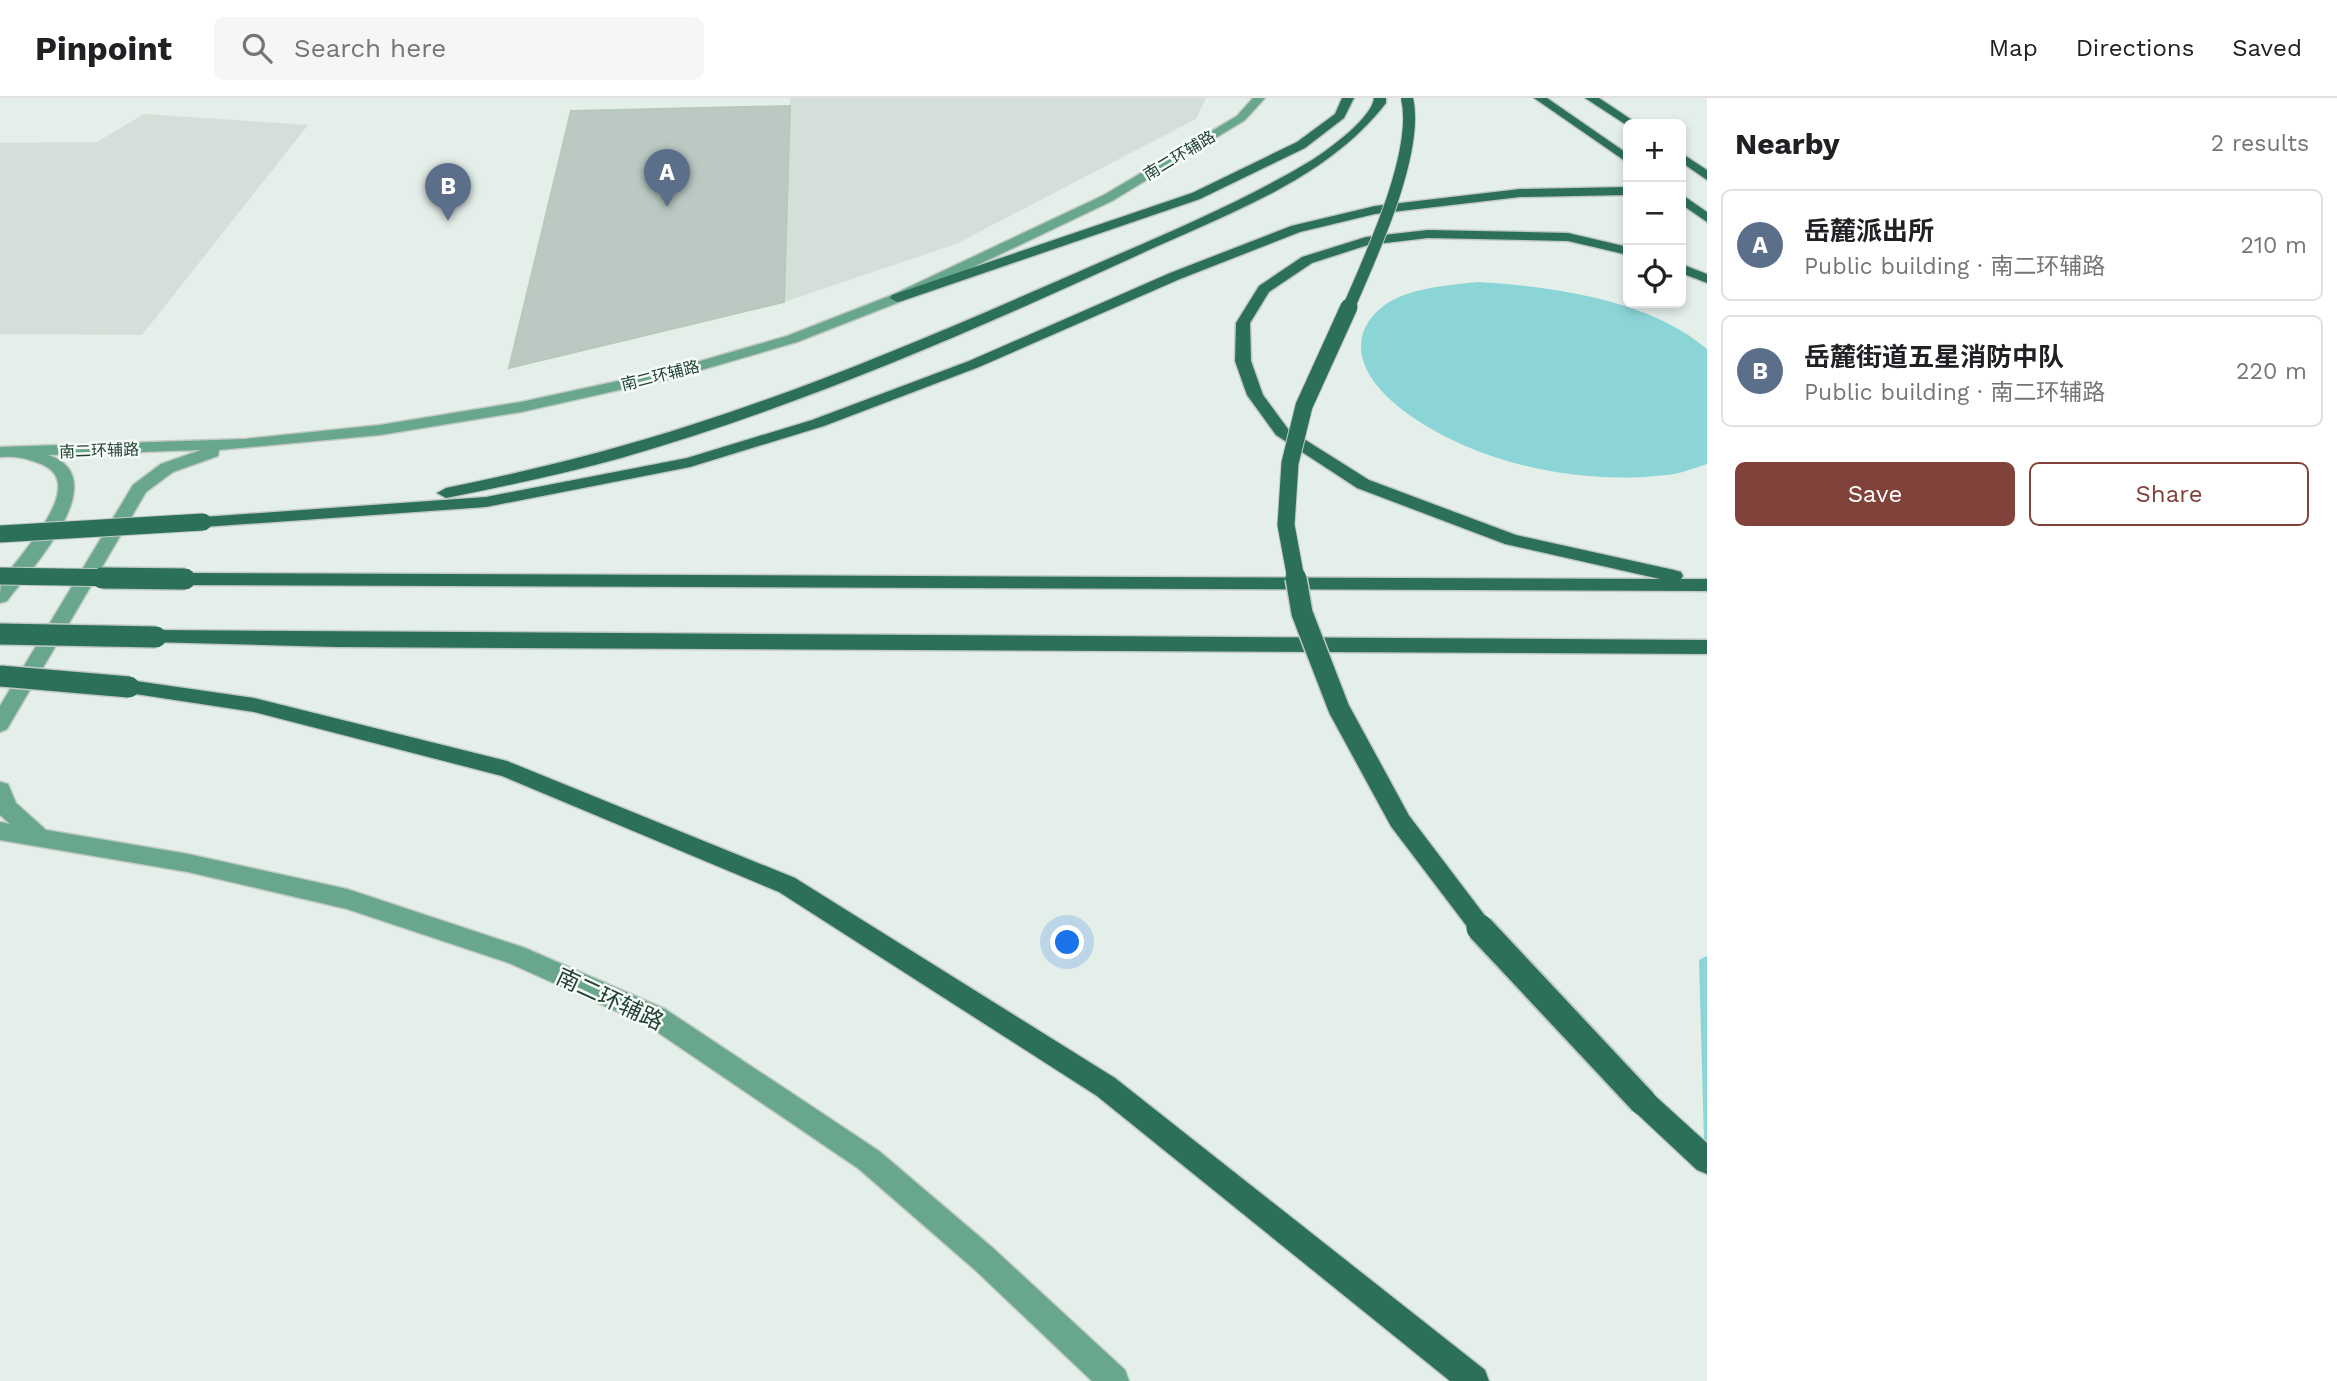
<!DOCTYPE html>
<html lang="en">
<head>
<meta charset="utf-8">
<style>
  body { margin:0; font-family:"Work Sans","Noto Sans SC",sans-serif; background:#f6f6f6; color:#202124 }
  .controls { position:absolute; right:21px; top:21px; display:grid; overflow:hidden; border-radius:10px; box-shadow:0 4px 10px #0003 }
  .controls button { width:63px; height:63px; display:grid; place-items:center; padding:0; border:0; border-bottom:2px solid #e0e0e0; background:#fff; color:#202124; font:35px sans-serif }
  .you { position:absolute; left:1068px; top:845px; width:24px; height:24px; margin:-18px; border:5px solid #fff; border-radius:50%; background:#1a73e8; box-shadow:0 0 0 10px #1a73e833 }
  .badge { display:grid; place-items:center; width:46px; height:46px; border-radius:50%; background:#82423c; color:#fff; font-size:23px; font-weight:700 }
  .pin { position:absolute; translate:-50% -58px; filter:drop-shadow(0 2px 4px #0008) }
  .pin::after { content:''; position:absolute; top:37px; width:24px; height:21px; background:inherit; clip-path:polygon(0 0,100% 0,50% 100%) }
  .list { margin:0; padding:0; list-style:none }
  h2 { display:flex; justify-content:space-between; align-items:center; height:91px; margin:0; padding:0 28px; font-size:30px }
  h2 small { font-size:23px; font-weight:400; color:#757577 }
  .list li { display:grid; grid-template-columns:46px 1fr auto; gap:21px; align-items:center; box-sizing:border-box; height:112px; margin:0 14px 14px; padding:0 14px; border:2px solid #e0e0e0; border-radius:10px }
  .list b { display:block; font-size:26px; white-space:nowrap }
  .list p { margin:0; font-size:23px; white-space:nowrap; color:#757577 }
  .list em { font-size:23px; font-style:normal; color:#757577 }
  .actions { display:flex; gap:14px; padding:21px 28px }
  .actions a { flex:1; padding:16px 0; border:2px solid #82423c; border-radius:10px; text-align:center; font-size:24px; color:#82423c }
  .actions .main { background:#82423c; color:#fff }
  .icon { flex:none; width:38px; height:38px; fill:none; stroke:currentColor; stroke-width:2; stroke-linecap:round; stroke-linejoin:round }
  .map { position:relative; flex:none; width:1707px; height:1283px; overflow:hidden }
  header { display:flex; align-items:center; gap:42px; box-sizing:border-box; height:98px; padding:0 35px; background:#fff; border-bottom:2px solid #e0e0e0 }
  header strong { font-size:33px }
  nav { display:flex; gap:38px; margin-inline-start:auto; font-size:24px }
  .search { width:490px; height:63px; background:#f6f6f6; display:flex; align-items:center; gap:18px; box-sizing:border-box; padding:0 24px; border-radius:10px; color:#757577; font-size:26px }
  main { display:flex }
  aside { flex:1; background:#fff }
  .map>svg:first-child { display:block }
  .built { fill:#d3dfd8 }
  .water { fill:#8bd5d6 }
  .building { fill:#bacac2; stroke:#b7c9bf; stroke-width:2 }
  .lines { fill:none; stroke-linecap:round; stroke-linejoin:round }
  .primary-casing { stroke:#c1cac6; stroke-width:3 }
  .highway-casing { stroke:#c1cac6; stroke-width:3 }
  .primary { fill:#68a78d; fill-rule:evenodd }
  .highway { fill:#2d7059; fill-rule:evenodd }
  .highway-bridge-far3-casing { stroke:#c1cac6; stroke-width:14; stroke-linecap:butt }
  .highway-bridge-far2-casing { stroke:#c1cac6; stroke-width:19; stroke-linecap:butt }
  .highway-bridge-far1-casing { stroke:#c1cac6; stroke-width:24; stroke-linecap:butt }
  .highway-bridge-casing { stroke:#c1cac6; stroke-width:31; stroke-linecap:butt }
  .highway-bridge-far3 { stroke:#2d7059; stroke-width:12 }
  .highway-bridge-far2 { stroke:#2d7059; stroke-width:17 }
  .highway-bridge-far1 { stroke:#2d7059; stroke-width:21 }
  .highway-bridge { stroke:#2d7059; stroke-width:27 }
  .labels { text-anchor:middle; stroke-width:5; stroke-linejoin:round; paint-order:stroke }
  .far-street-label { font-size:16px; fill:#234235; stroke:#f6fbf8 }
  .near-street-label { font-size:23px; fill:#234235; stroke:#f6fbf8 }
</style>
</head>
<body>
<header>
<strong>Pinpoint</strong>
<div class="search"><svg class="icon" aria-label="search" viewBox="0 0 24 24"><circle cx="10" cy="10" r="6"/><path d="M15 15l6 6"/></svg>Search here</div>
<nav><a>Map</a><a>Directions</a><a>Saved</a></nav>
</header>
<main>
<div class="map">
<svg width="1707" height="1283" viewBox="0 0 1707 1283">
  <rect width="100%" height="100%" fill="#e5efe9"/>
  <path class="built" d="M790,0H1206L1196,21L956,146L784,204Z
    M144,16L308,27L142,237L0,236V45L97,44Z"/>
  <path class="water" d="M1478,184C1551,188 1650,202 1707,251V366C1694,370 1680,376 1666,377C1600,385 1524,374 1463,347C1425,330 1352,289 1362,239C1365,224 1377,211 1391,203C1417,189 1449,187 1478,184Z
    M1707,858V1045L1704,1042L1699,862Z"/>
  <path class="building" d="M790,8L784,204L509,270L571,13Z"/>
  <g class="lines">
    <defs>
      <path id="primary" d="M1253,0H1265L1245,22L1112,103L902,203L797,244L677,279L521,314L380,337L219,352L218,358L173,374L146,394L7,631L0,634V608L133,387L161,366L201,352L48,357C117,380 30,472 7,503L0,505C0,498 0,489 2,484C15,460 92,386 41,366C25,360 18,358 0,359V349L245,341L380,327L521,304L669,272L787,238L892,197L1104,97L1237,18Z
        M0,684L8,686L16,705L46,732L188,756L347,791L525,850L665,911L879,1053L994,1151L1125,1272L1129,1283H1092L974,1171L859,1071L647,927L509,865L347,811L188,774L0,742V724L10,726L0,717Z"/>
      <path id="highway" d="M1342,0H1354L1344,20L1305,50L1200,101L902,203L897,204L890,200L892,197L1192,95L1297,44L1335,16Z
        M1374,0H1386V5C1326,83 1224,117 1136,158C969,235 798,309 621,360C563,376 505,388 446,400L437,395L446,390C529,373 611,353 691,327C820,286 945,232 1069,178C1150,142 1236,108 1312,62C1329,51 1372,20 1374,0Z
        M1534,0H1547L1628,56V65Z
        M1585,0H1599L1638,26L1628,28Z
        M1681,55L1707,72V82L1681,64Z
        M1628,89V97L1520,99L1375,116L1300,134L1180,181L979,269L824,328L690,369L486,409L203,429L194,424L203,419L486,399L687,360L812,322L969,263L1170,175L1291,128L1375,108L1520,91Z
        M1681,96L1707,114V124L1681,106Z
        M1428,132L1568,135L1628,149V157L1568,143L1428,140L1368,147L1312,165L1269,194L1250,225L1251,263L1263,297L1288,331L1369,382L1516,437L1674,472L1681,474L1683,478L1681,481H1707V493L185,487L176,481L185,475L1660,481L1505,446L1357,390L1276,337L1247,297L1235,263L1236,225L1259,188L1302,159L1366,139Z
        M1681,166L1707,176V185L1681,175Z
        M156,532L1707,542V556L336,549L149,544L146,539L149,534Z
        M129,582L254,600L507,663L795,780L1115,980L1485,1272L1489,1283H1450L1097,998L779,794L502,678L254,614L122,594L119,589L122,584Z
        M1643,992L1652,995L1707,1045V1076L1697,1072L1634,1013L1630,1004L1634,995Z"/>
    </defs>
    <use href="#primary" class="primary-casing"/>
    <use href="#highway" class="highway-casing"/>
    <use href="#primary" class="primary"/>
    <use href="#highway" class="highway"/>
    <defs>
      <path id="highway-bridge-far3" d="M1348,211C1370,160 1420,54 1407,0"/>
      <path id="highway-bridge-far2" d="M0,436L203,424
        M0,478L185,481
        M1296,481L1286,427L1290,365L1304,308L1349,209"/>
      <path id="highway-bridge-far1" d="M102,480L185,481
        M1296,480L1302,515L1339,611L1400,723L1482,831
        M0,536L156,539
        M0,578L129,589"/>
      <path id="highway-bridge" d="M1480,830L1643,1004"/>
    </defs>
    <use href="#highway-bridge-far3" class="highway-bridge-far3-casing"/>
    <use href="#highway-bridge-far2" class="highway-bridge-far2-casing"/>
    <use href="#highway-bridge-far1" class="highway-bridge-far1-casing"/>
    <use href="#highway-bridge" class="highway-bridge-casing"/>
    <use href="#highway-bridge-far3" class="highway-bridge-far3"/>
    <use href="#highway-bridge-far2" class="highway-bridge-far2"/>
    <use href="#highway-bridge-far1" class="highway-bridge-far1"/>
    <use href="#highway-bridge" class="highway-bridge"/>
  </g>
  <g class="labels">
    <g class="far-street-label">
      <text transform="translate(1179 57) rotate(-31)" y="6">南二环辅路</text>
      <text transform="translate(660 277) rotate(-14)" y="6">南二环辅路</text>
      <text transform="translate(99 352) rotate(-2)" y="6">南二环辅路</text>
    </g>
    <g class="near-street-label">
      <text transform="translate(610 901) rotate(25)" y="8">南二环辅路</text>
    </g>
  </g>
</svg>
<div class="controls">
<button>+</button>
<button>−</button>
<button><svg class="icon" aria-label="locate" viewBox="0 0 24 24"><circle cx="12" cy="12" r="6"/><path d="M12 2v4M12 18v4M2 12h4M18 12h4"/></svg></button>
</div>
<div class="you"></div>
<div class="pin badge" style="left:667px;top:109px;background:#5c6f8a">A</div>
<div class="pin badge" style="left:448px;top:123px;background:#5c6f8a">B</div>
</div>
<aside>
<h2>Nearby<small>2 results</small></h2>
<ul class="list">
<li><span class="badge" style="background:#5c6f8a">A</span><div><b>岳麓派出所</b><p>Public building · 南二环辅路</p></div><em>210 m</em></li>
<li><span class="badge" style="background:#5c6f8a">B</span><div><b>岳麓街道五星消防中队</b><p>Public building · 南二环辅路</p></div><em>220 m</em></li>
</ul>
<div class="actions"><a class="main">Save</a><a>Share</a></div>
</aside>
</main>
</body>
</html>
